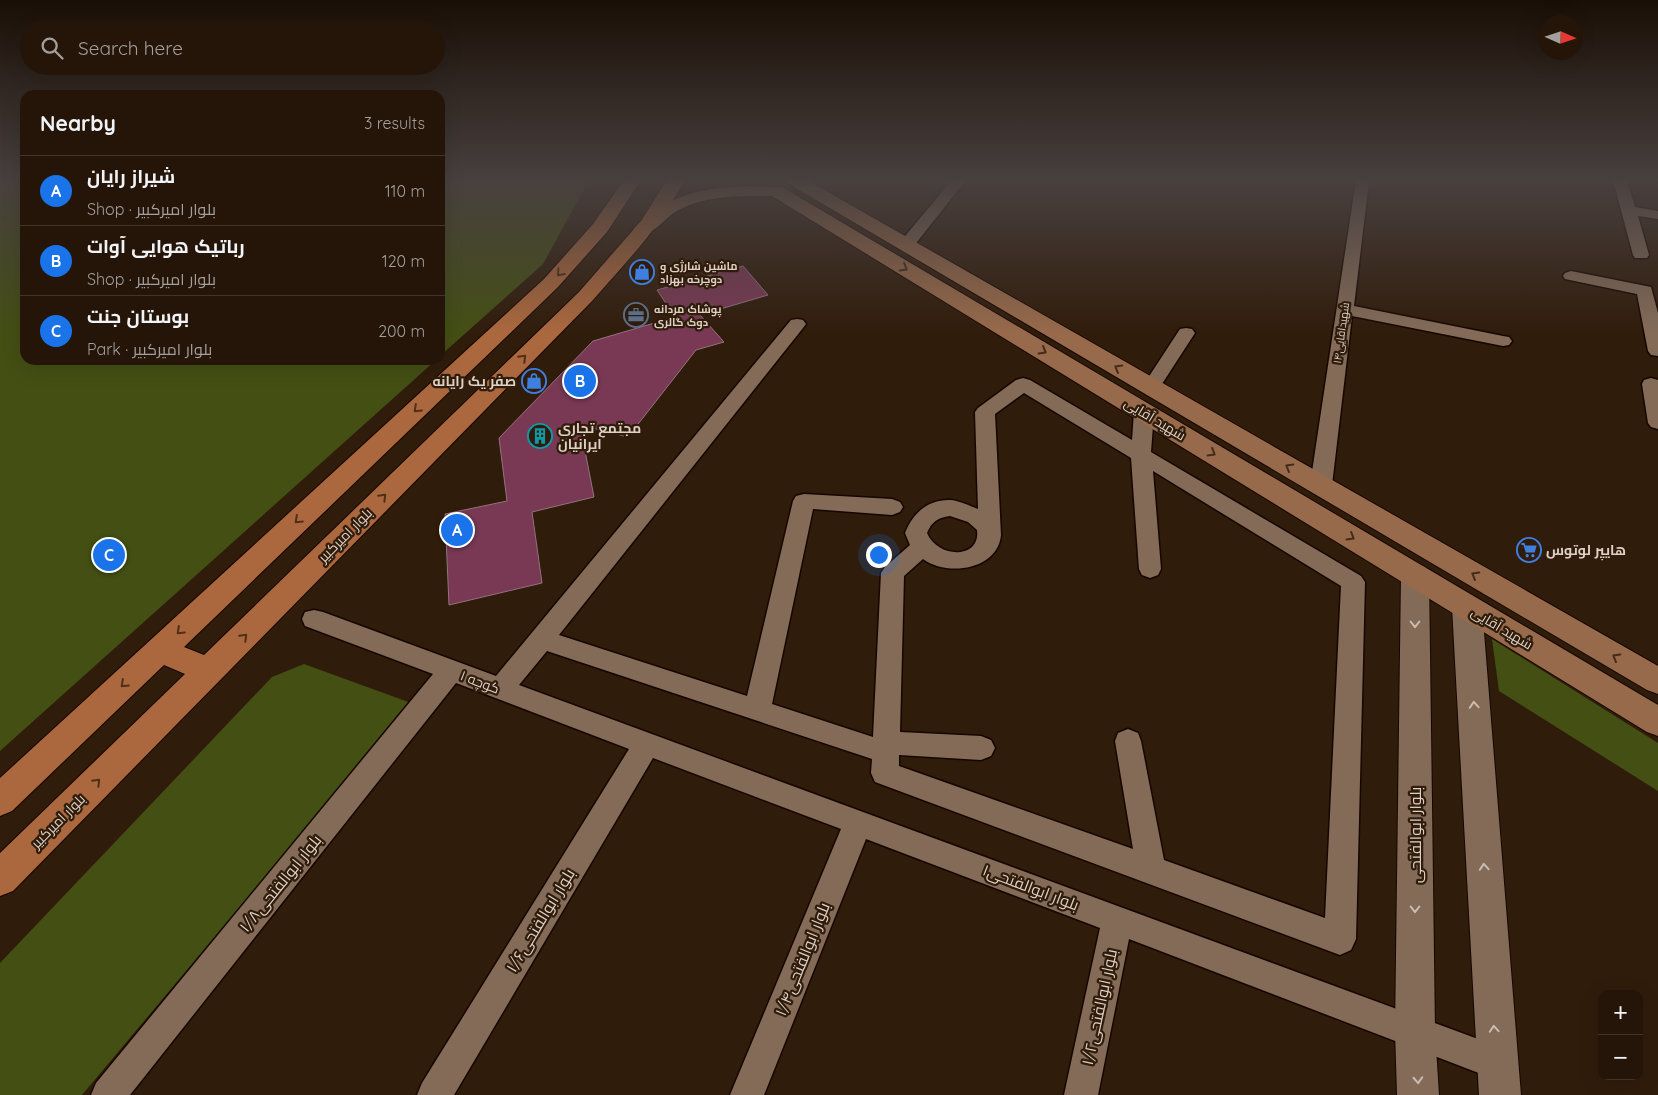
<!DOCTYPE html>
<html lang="en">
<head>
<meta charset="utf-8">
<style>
  body { margin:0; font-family:Quicksand,Cairo,sans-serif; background:#302216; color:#f1f3f6 }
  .controls { position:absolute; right:15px; bottom:15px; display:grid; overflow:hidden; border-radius:10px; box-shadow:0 5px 20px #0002 }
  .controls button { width:45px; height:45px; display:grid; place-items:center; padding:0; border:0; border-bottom:1px solid #413429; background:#241508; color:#f1f3f6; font:25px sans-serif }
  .compass { position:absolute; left:1538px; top:15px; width:45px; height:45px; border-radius:50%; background:#241508; box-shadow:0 5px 20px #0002; rotate:93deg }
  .you { position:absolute; left:878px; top:554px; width:18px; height:18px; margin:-12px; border:4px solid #fff; border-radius:50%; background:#1a73e8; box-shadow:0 0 0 8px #1a73e833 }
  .badge { display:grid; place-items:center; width:32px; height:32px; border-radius:50%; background:#1a73e8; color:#fff; font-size:16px; font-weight:700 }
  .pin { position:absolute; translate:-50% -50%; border:2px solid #fff; box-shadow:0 1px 5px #0006 }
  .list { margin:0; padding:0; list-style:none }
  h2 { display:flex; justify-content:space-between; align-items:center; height:65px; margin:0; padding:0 20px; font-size:21px }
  h2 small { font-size:16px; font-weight:400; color:#a39f9c }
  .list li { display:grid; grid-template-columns:32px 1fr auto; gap:15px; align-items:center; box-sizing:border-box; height:70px; padding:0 20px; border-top:1px solid #413429 }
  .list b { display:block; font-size:19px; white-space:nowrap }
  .list p { margin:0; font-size:16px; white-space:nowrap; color:#a39f9c }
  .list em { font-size:16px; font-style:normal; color:#a39f9c }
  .icon { flex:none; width:28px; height:28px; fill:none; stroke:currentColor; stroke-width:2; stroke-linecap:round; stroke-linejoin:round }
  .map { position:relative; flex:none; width:1658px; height:1095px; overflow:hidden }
  .search { position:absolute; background:#241508; box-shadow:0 5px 20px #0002; left:20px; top:20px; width:425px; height:55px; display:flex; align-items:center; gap:12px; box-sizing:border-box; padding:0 18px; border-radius:28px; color:#a39f9c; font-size:19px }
  .panel { position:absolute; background:#241508; box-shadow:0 5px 20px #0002; left:20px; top:90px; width:425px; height:275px; border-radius:15px }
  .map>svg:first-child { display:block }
  .green { fill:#444f14 }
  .building { fill:#793954; stroke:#92737e }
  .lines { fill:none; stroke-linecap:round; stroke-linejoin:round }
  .minor-casing { stroke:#170600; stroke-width:3 }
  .tertiary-casing { stroke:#170600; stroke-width:2 }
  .secondary-casing { stroke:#170600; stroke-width:2 }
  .primary-casing { stroke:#170600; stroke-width:2 }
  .minor { fill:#836b58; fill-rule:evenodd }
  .tertiary { fill:#836b58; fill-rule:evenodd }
  .secondary { fill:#976a4b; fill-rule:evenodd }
  .primary { fill:#ab683e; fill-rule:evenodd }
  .oneway { stroke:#452c18 }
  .oneway2 { stroke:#4f2f18 }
  .oneway3 { stroke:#ccbcaf }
  .labels { text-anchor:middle; stroke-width:4.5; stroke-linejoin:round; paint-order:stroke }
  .far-poi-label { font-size:11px; font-weight:bold; fill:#ded0c5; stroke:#301c0b; text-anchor:start }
  .far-street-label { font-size:11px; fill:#ded0c5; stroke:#301c0b }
  .poi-label { font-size:14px; font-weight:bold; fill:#ded0c5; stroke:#301c0b; text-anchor:start }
  .street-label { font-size:14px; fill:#ded0c5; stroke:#301c0b }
  .near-street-label { font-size:16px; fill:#ded0c5; stroke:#301c0b }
</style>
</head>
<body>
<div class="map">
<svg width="1658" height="1095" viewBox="0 0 1658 1095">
  <rect width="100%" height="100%" fill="#301c0b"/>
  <path class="green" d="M0,180H25V360H436L0,751Z
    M440,180H589L543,264L440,356Z
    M1492,639L1658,743V791L1499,691Z
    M304,664L411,703L82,1095H0V963L272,677Z"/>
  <path class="building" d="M743,266L768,295L700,315L724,342L696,350L628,437L580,425L594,497L532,512L542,583L449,605L445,514L507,501L499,438L593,341L675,317L657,290Z"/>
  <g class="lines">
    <defs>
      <path id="minor" d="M952,180H966L913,247H901L899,244L901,241Z
        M1356,180L1369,181L1354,306L1503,336L1509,337L1512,341L1509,345L1503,346L1352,316L1332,485L1328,490L1321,492L1314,490L1310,485Z
        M1613,180H1627L1635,207L1658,211V219L1638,216L1649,255L1647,258H1635L1633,255Z
        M1571,271L1651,287L1658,313V356L1651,355L1648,351L1637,294L1565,279L1563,276L1565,273Z
        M797,319L803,320L806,324L803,328L559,635L747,696L793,501L796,496L804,494L892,499L900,502L903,507L900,512L892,515L813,509L772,704L873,737L881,573L885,567L910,545L905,533C913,513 928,499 951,500C960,501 970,506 978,509L975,412L978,408L1016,380L1023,378L1030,380L1132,440L1134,412L1137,408L1144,406L1151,408L1154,412L1151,452L1361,576L1365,582L1356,939L1351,950L1340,955L875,782L871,773L872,759L547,651L519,685L1497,1046L1509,1051L1514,1063L1509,1075L1497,1080L1129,939L1098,1095H1064L1100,928L866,839L764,1095H730L841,829L653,758L454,1095H417L422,1083L629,749L456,683L130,1095H91L96,1083L433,674L305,626L302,619L305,612L314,610L323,612L496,676L791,320ZM1024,393L1131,458L1139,569L1142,575L1150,578L1158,575L1161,569L1153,471L1341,586L1325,918L1164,860L1141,741L1138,733L1128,729L1118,733L1115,741L1133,849L899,766V755L981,760L991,756L995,748L991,740L981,736L900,732L904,576L923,559C947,577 998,570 1001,535L995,414ZM950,516L968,522L977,530C981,559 938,559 927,533C932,521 938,518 950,516Z
        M1186,328L1192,329L1195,333L1160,387L1158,391L1151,393L1144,391L1142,387L1180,329Z
        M1651,378L1658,380V429L1651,427L1648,423L1642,384L1644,380Z"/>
      <path id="tertiary" d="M1415,564L1425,567L1429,575L1435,1031L1439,1095H1397L1395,1031L1401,575L1405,567Z
        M1467,596L1477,599L1482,607L1521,1095H1479L1452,607L1457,599Z"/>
      <path id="secondary" d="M786,180H807L1658,666V694L1647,690L789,184Z
        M749,186L782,187L1658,705V736L1647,732L772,196C740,196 706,195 677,211C663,219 653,238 635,234L633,230C636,225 642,221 647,217C676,192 712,187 749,186Z"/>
      <path id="primary" d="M624,180H641L607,232L558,287L184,647L204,655L579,292L641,221L667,180H684C662,226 626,262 593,300L13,891L0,896V853L185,674L164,665L12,811L0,816V778L544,279L593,224Z"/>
    </defs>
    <use href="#minor" class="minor-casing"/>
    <use href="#tertiary" class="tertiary-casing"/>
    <use href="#secondary" class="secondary-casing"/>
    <use href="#primary" class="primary-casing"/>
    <use href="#minor" class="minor"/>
    <use href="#tertiary" class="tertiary"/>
    <use href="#secondary" class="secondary"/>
    <use href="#primary" class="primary"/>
  </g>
  <defs><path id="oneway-chevron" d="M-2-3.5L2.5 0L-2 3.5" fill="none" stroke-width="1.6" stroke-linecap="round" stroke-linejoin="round" transform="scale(1.25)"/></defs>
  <g class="oneway">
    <use href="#oneway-chevron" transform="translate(904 268) rotate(31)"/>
    <use href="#oneway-chevron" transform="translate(1043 351) rotate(31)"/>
    <use href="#oneway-chevron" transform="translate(1118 368) rotate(-150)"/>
    <use href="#oneway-chevron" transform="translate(1212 453) rotate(31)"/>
    <use href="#oneway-chevron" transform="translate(1289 467) rotate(-150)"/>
    <use href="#oneway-chevron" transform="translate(1351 537) rotate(31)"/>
    <use href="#oneway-chevron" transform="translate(1475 575) rotate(-150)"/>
    <use href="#oneway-chevron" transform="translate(1616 657) rotate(-150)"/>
  </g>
  <g class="oneway2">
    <use href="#oneway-chevron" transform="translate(560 273) rotate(132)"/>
    <use href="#oneway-chevron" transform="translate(523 358) rotate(-45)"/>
    <use href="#oneway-chevron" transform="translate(417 409) rotate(137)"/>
    <use href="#oneway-chevron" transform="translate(383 497) rotate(-45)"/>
    <use href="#oneway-chevron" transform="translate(298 520) rotate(137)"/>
    <use href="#oneway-chevron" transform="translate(180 631) rotate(137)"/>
    <use href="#oneway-chevron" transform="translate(244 637) rotate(-45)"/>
    <use href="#oneway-chevron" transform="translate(124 684) rotate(137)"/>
    <use href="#oneway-chevron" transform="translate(97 782) rotate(-45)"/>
  </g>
  <g class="oneway3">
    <use href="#oneway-chevron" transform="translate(1415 624) rotate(90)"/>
    <use href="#oneway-chevron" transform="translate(1474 705) rotate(-94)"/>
    <use href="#oneway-chevron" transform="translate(1484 867) rotate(-94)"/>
    <use href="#oneway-chevron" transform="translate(1415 909) rotate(90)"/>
    <use href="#oneway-chevron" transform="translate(1494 1029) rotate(-94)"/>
    <use href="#oneway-chevron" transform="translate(1418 1080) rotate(87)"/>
  </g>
  <linearGradient id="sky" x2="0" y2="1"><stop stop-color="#1a0f06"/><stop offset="0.54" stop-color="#48403f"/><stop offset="1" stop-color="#48403f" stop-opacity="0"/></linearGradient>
  <rect width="1658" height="333" fill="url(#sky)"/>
  <defs>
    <symbol id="shop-ring" viewBox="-11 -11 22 22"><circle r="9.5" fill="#301c0b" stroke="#3f7fe0" stroke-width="1.5"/><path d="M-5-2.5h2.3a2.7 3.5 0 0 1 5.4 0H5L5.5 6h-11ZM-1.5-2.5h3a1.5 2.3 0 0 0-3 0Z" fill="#3f7fe0"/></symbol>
    <symbol id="office-ring" viewBox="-11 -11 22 22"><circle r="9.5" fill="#301c0b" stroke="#5c6f8a" stroke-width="1.5"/><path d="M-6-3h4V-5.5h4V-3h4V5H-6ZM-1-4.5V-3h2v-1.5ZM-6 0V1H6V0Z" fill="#5c6f8a"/></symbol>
    <symbol id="building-ring" viewBox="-11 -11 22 22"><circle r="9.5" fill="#301c0b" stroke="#0f9aa8" stroke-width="1.5"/><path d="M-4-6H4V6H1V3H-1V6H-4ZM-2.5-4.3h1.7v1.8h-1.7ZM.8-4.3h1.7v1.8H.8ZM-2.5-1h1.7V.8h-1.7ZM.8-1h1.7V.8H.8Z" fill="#0f9aa8"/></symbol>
    <symbol id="supermarket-ring" viewBox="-11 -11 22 22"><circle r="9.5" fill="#301c0b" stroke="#3f7fe0" stroke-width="1.5"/><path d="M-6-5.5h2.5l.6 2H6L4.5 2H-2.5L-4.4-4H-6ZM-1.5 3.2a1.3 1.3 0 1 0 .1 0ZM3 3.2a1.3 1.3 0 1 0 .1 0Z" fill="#3f7fe0"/></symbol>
  </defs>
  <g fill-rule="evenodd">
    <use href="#shop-ring" x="628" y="258" width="28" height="28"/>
    <use href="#office-ring" x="622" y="301" width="28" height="28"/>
    <use href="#shop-ring" x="520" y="367" width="28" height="28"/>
    <use href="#building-ring" x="526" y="422" width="28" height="28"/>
    <use href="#supermarket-ring" x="1515" y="536" width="28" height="28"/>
  </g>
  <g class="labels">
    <g class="far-poi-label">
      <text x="660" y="270">ماشین شارژی و<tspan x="660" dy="13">دوچرخه بهزاد</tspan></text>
      <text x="654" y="313">پوشاک مردانه<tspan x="654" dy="13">دوک گالری</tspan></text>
    </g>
    <g class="far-street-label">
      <text transform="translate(1341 333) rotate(-82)" y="4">شهیداقایی۱۴</text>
    </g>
    <g class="poi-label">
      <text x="516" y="386" text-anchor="end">صفر یک رایانه</text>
      <text x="558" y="433">مجتمع تجاری<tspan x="558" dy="16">ایرانیان</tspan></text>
      <text x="1546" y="555">هایپر لوتوس</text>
    </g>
    <g class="street-label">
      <text transform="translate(1155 419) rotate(31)" y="5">شهید آقایی</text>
      <text transform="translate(345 535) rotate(-45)" y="5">بلوار امیرکبیر</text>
      <text transform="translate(1502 628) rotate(31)" y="5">شهید آقایی</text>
      <text transform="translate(480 682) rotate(21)" y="5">کوچه ۱</text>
      <text transform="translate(58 821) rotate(-45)" y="5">بلوار امیرکبیر</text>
    </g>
    <g class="near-street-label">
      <text transform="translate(1415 835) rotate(-90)" y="6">بلوار ابوالفتحی</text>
      <text transform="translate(280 883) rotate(-51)" y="6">بلوار ابوالفتحی۱/۸</text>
      <text transform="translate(1031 887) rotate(21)" y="6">بلوار ابوالفتحی۱</text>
      <text transform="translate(540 920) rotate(-59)" y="6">بلوار ابوالفتحی۱/۶</text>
      <text transform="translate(802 959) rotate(-68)" y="6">بلوار ابوالفتحی۱/۴</text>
      <text transform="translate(1099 1007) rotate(-78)" y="6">بلوار ابوالفتحی۱/۲</text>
    </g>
  </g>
</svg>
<div class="controls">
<button>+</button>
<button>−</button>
</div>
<svg class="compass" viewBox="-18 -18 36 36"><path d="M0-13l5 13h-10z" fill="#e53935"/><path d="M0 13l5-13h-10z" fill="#a39f9c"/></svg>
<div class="you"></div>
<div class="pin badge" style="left:457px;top:530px">A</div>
<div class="pin badge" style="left:580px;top:381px">B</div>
<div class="pin badge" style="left:109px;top:555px">C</div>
<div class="search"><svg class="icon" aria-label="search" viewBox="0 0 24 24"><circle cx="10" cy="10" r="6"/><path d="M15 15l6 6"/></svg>Search here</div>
<section class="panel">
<h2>Nearby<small>3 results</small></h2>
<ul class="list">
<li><span class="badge">A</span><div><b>شیراز رایان</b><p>Shop · بلوار امیرکبیر</p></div><em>110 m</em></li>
<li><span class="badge">B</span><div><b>رباتیک هوایی آوات</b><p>Shop · بلوار امیرکبیر</p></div><em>120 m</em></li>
<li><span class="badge">C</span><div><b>بوستان جنت</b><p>Park · بلوار امیرکبیر</p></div><em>200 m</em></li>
</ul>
</section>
</div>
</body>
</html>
